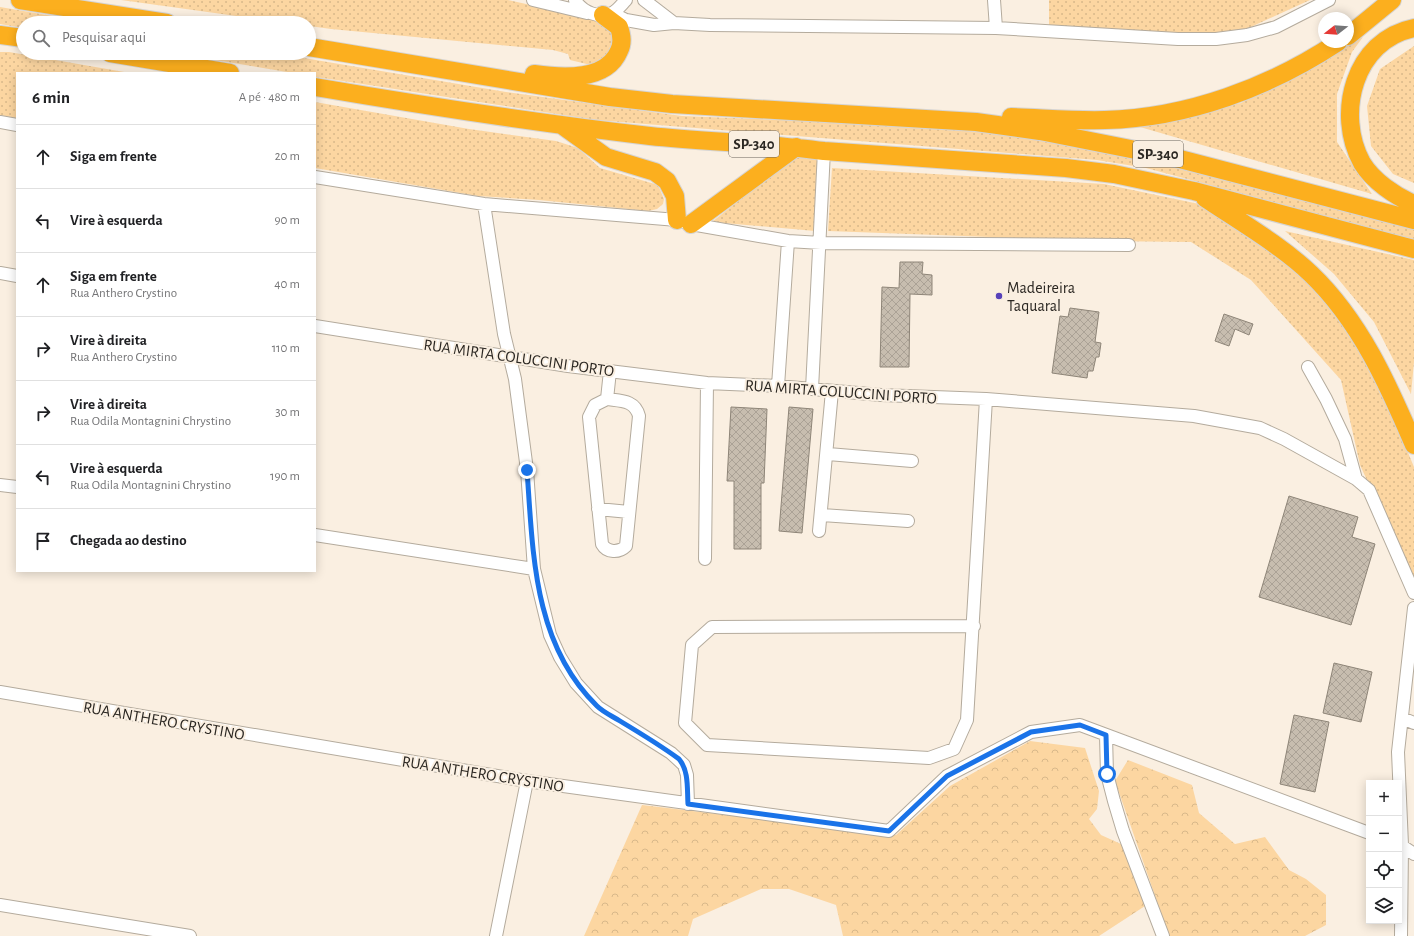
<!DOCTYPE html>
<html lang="pt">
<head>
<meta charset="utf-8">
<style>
  body { margin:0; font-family:"Alegreya Sans",sans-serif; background:#f2f2f2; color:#202124 }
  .controls { position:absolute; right:12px; bottom:12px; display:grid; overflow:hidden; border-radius:0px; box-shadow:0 2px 10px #0003 }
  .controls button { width:36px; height:36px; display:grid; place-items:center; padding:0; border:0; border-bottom:1px solid #e0e0e0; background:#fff; color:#202124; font:20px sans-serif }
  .compass { position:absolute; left:1318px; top:12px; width:36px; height:36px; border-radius:50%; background:#fff; box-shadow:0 2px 10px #0003; rotate:253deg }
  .stop { position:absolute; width:12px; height:12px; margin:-9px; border:3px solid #1a73e8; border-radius:50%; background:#fff }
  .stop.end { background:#1a73e8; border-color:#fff; box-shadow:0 1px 4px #0008 }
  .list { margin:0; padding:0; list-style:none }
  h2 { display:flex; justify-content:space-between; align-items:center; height:52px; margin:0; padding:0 16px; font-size:17px }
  h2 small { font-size:13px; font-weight:400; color:#757577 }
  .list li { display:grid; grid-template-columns:26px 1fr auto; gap:12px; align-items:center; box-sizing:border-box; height:64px; padding:0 16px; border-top:1px solid #e0e0e0 }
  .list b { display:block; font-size:15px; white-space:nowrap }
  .list p { margin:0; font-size:13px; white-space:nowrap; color:#757577 }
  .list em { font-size:13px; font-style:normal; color:#757577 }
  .icon { flex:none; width:22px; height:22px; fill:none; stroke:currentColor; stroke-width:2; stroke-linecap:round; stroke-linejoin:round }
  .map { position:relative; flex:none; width:1414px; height:936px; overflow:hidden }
  .search { position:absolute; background:#fff; box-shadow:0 2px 10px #0003; left:16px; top:16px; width:300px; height:44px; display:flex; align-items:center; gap:10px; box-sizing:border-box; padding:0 14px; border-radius:22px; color:#757577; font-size:15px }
  .panel { position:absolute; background:#fff; box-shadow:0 2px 10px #0003; left:16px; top:72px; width:300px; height:500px; border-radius:0px }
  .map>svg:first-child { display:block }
  .green { fill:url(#green-dots) }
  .forest { fill:url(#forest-crowns) }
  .building { fill:url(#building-cross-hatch); stroke:#8e8578 }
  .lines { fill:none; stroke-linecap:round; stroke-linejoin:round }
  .minor-casing { stroke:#b4ab9d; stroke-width:14 }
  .highway-casing { stroke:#d5d4d3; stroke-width:20 }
  .minor { stroke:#fff; stroke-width:12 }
  .highway { stroke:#fcaf1e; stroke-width:18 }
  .route { stroke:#1a73e8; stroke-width:5 }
  .poi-dot { fill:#5741b9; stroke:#faefe1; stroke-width:1.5 }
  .labels { text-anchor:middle; stroke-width:4; stroke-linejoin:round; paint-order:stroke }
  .shield { fill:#faefe1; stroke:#69635b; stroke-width:1 }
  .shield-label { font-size:15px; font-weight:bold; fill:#2b2722 }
  .poi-label { font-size:16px; fill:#2b2722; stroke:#faefe1; text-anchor:start }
  .street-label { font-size:16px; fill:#2b2722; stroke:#faefe1 }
</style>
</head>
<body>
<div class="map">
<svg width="1414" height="936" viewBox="0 0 1414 936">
  <defs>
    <pattern id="green-dots" width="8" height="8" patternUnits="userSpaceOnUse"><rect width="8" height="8" fill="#fcd6a1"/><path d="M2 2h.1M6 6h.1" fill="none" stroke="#d8b88a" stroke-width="1.8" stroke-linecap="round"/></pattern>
    <pattern id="forest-crowns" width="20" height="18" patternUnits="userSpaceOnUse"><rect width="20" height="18" fill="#fcd6a1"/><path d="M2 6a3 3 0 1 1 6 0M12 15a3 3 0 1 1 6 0" fill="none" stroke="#d8b88a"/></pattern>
    <pattern id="building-cross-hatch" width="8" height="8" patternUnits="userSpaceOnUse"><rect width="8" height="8" fill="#c7bdaf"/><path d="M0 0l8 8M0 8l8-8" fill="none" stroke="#aba296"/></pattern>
  </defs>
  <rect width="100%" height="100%" fill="#faefe1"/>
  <path class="green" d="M121,0H508L612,23L616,48L595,66L570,60L568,54L553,50L331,29L309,26V23H287Z
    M1049,0H1310L1229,37L1049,32Z
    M0,7L94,23H23V28L0,24Z
    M1363,37L1352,52L1337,94V142L1372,194L1133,125L1241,103Z
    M1414,46V183L1393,174L1371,146L1367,106L1380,69Z
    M0,52H9L130,73H17V118L0,115Z
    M173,53H274L506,92L682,116L937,126L1037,137L1129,154L1414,227V240L1146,168L1097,160L596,120L343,81L315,77V73H293Z
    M315,102L469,129L556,141L578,148L600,168L658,185L664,199L663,204L657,209L648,211L539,200L478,196L315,168Z
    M793,157H819L815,231L712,222Z
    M832,168L1104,184L1199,204L1267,246L1333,303L1374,371L1414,467V583L1360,465L1341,380L1251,280L1191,242L1100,241L828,231Z
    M1285,231L1414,260V362L1411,394L1374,322L1334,274Z"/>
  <path class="forest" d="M1030,741L1085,748L1099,791L1097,809L1089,819L1101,835L1121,844L1145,906L1099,936H843L836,905L789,889H761L693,919L688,936H584L642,805L896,835L950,786Z
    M1128,760L1192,785L1199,813L1235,844L1265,837L1289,870L1306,879L1326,895V925L1305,936H1169L1115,781Z"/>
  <path class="building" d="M900,262H923L922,274L932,275V295L910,294L909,367H880L882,287L899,288Z
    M1070,308L1099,312L1095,342L1101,343L1099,357H1096L1093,371H1088L1087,378L1052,373L1060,316L1068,317Z
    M1224,314L1253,324L1249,335L1235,329L1229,346L1215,341Z
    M731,407L767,409L764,483H761V549H734V481H727Z
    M789,407L813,409L802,533L779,531Z
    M1289,496L1358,517L1352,537L1375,544L1351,625L1259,597Z
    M1334,663L1372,672L1361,722L1323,713Z
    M1294,715L1329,722L1315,792L1280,784Z"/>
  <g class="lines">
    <defs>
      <path id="minor" d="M533,0L587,13
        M575,0C582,12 599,19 612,13C617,11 622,4 626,0
        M644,0L674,23
        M994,0L996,28
        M612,13L626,20L654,25L674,23L710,25L996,28L1178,39H1216L1247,35L1276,27L1329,0
        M0,122L17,125
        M315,177L484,204L677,220L691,224L788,241L821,243L1129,245
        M484,204L504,334L515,379L527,470L534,569L550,635L560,657L576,683L598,707L671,753L684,765L687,775L688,804
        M0,273L17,276
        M315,326L568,366L707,383L778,386L881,395L986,399L1194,416L1260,428L1284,439L1356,479L1369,490L1414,593
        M1308,367L1326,399L1345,439L1356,479
        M778,386L788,241
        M812,389L824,151
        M607,399C621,401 635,400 639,416L626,546C619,553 607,553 602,544L589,417L595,405Z
        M607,399L610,371
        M828,454L912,461
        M0,485L17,487
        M598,509L629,512
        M822,515L908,521
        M819,531L832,391
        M315,535L534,569
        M705,559L707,383
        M974,626L712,627L692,645L685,723L707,745L929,758L954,749L967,720L986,399
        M0,692L527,781L889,831L947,776L1031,732L1080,725L1369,833
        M1402,718L1414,723
        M1106,735L1107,774L1114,801L1123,831L1163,936
        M1399,844L1414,854
        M0,905L190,936
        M496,936L527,781
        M1401,936L1402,845L1398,752L1414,608"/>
      <path id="highway" d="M20,0L167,23
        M1414,28C1354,40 1335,114 1362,163C1373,181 1395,196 1414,204
        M0,35L23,38
        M1348,36L1392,0
        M309,47L610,97L672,104L976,122L1040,131L1176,158L1414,220
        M110,53L230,73
        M534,74C561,78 606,82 619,51C623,43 622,36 619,27L603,15
        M315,87C426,106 538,123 650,136C708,142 766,143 824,151L1066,168L1114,174L1194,191L1414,249
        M1011,117C1042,118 1074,121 1105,120C1188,118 1270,87 1338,42
        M563,126L606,157L655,172L667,181L675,196L677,220
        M1205,198C1239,221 1282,246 1311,274C1360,321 1388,384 1414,445
        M691,224L796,147"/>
    </defs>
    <use href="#minor" class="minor-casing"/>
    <use href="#highway" class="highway-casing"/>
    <use href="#minor" class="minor"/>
    <use href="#highway" class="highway"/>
  </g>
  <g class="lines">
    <path class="route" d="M527,470C533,552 533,644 597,706C603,712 612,716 620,721C640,733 660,745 679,759C689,771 687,788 688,804L889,831L947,776L1031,732L1080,725L1106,735L1107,774"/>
  </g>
  <circle class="poi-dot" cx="999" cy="296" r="4"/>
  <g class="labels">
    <g class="shield">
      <rect x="729" y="131" width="50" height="26" rx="3"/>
      <rect x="1133" y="141" width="50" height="26" rx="3"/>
    </g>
    <g class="shield-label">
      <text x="754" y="149">SP-340</text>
      <text x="1158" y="159">SP-340</text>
    </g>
    <g class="poi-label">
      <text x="1007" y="293">Madeireira<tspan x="1007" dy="18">Taquaral</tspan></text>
    </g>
    <g class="street-label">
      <text transform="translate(519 357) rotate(8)" y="6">RUA MIRTA COLUCCINI PORTO</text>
      <text transform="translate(841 391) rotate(4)" y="6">RUA MIRTA COLUCCINI PORTO</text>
      <text transform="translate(164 720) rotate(10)" y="6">RUA ANTHERO CRYSTINO</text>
      <text transform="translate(483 773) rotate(9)" y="6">RUA ANTHERO CRYSTINO</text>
    </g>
  </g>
</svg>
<div class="controls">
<button>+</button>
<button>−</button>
<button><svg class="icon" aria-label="locate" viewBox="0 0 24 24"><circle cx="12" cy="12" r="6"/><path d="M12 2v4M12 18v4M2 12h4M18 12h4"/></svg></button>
<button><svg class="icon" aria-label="layers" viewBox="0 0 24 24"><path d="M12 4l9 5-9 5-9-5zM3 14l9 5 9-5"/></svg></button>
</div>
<svg class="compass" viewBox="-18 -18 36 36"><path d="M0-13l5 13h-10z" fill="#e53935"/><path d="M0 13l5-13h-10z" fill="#757577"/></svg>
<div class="stop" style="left:1107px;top:774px"></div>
<div class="stop end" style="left:527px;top:470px"></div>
<div class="search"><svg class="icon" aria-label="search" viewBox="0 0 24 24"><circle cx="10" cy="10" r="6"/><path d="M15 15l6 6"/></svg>Pesquisar aqui</div>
<section class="panel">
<h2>6 min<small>A pé · 480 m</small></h2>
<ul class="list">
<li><svg class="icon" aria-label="ahead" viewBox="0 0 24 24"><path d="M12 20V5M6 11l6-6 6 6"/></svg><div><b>Siga em frente</b></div><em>20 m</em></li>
<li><svg class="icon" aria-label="left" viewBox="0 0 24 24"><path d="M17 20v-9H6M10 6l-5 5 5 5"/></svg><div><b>Vire à esquerda</b></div><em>90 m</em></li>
<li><svg class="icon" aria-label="ahead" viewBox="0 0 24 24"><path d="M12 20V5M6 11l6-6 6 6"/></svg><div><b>Siga em frente</b><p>Rua Anthero Crystino</p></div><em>40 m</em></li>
<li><svg class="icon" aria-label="right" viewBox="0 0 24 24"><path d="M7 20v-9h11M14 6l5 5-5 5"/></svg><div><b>Vire à direita</b><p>Rua Anthero Crystino</p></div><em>110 m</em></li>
<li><svg class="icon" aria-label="right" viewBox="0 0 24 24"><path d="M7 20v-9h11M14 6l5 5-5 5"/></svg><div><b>Vire à direita</b><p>Rua Odila Montagnini Chrystino</p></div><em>30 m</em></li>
<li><svg class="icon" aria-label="left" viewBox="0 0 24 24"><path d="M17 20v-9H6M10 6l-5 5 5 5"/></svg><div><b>Vire à esquerda</b><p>Rua Odila Montagnini Chrystino</p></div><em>190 m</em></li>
<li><svg class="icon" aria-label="arrive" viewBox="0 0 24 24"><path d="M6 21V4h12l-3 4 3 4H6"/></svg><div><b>Chegada ao destino</b></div></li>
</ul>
</section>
</div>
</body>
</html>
